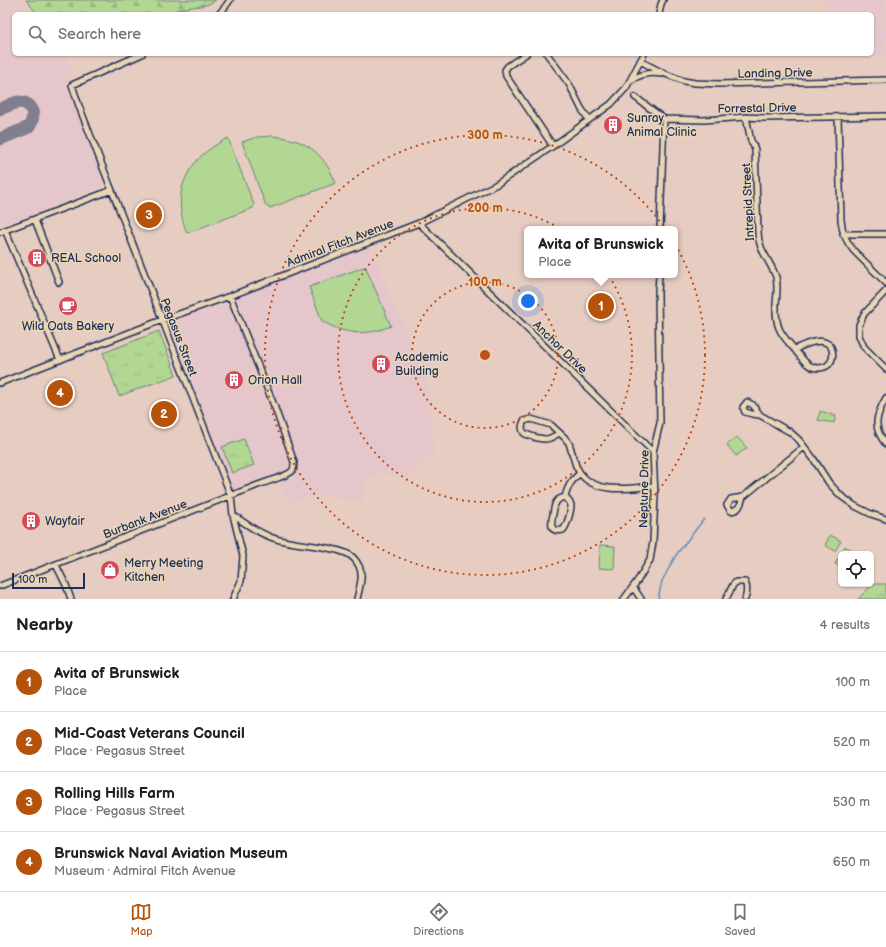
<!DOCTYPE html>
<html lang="en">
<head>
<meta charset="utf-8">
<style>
  body { margin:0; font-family:"Balsamiq Sans",sans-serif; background:#f2f2f2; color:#202124 }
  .controls { position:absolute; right:12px; bottom:12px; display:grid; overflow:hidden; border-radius:6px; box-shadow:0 1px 3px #0004 }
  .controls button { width:36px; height:36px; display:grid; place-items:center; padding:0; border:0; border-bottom:1px solid #e0e0e0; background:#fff; color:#202124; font:20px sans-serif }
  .scale { position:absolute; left:12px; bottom:10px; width:73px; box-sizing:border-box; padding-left:4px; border:2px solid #1b2f5e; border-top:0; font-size:11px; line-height:14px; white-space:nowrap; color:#1b2f5e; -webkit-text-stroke:3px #ead5b4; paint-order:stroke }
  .you { position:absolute; left:528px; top:301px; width:14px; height:14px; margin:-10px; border:3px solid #fff; border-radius:50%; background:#1a73e8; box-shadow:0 0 0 6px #1a73e833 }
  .badge { display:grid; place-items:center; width:26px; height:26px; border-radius:50%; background:#b45309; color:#fff; font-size:13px; font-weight:700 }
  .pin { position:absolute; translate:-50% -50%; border:2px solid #fff; box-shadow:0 1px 4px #0006 }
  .popup { position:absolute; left:524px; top:226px; width:154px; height:52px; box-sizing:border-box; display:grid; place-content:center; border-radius:6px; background:#fff; filter:drop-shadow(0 1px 3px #0005); font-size:13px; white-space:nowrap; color:#757577 }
  .popup b { font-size:15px; color:#202124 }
  .popup::after { content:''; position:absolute; left:50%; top:100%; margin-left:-8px; border:8px solid transparent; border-top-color:#fff }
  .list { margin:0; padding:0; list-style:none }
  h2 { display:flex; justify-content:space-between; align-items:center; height:52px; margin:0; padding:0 16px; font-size:17px }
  h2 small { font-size:13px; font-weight:400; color:#757577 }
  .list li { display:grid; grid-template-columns:26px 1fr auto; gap:12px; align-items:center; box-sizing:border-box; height:60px; padding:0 16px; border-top:1px solid #e0e0e0 }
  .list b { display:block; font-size:15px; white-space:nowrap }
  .list p { margin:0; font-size:13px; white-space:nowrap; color:#757577 }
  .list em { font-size:13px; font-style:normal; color:#757577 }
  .icon { flex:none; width:22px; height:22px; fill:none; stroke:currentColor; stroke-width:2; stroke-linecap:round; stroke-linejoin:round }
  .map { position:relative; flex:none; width:886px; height:599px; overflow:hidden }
  .search { position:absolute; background:#fff; box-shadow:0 1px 3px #0004; left:12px; right:12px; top:12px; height:44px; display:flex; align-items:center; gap:10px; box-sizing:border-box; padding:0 14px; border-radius:6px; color:#757577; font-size:15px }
  .sheet { height:292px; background:#fff }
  nav { display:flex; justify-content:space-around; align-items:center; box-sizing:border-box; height:56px; border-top:1px solid #e0e0e0; background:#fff; font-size:11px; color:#757577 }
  nav a { display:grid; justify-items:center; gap:2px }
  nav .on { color:#b45309 }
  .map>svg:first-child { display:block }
  .built { fill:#e5c6ca }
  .grass { fill:#b2d793; stroke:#668378 }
  .forest { fill:url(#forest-firs); stroke:#668378 }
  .park { fill:url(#park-tufts); stroke:#668378 }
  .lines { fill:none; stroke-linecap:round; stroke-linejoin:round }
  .stream { stroke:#658fb9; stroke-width:1.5 }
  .taxiway { stroke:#817e90; stroke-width:13 }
  .street-casing { stroke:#1b2f5e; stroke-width:8 }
  .street { stroke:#ead5b4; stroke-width:5 }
  .ring { fill:none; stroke:#bf511c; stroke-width:2; stroke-dasharray:2 4 }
  .labels { text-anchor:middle; stroke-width:3; stroke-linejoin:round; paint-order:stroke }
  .street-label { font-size:12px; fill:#1b2f5e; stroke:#ead5b4 }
  .poi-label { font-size:12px; fill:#1b2f5e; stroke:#ead5b4; text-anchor:start }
  .centre { fill:#bf511c; stroke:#ead5b4; stroke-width:2 }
  .ring-label { font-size:12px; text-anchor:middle; font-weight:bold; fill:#bf511c; stroke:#ead5b4; stroke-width:3; stroke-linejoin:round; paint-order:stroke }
</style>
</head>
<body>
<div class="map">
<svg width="886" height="599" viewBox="0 0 886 599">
  <defs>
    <pattern id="forest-firs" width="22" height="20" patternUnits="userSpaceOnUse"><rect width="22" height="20" fill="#b2d793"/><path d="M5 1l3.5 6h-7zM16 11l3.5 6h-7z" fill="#98b981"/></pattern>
    <pattern id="park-tufts" width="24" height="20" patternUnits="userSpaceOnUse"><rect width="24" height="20" fill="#b2d793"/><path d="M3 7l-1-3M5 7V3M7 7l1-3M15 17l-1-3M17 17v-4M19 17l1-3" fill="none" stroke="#98b981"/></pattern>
  </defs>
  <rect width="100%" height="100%" fill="#e7ccc1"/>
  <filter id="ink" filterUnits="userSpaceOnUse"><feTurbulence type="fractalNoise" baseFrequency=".025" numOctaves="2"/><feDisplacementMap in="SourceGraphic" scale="8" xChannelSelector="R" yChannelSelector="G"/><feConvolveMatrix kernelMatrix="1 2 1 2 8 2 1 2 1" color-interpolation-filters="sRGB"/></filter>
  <g filter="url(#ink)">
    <path class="built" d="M0,0H23L26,14H14V54H66L73,74L65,78L106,185L0,226Z
      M821,0H886V58L878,56L872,51V14H835Z
      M370,245L428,385L434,454L405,478L377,472L365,479L361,502L327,495H316L308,496L294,502L288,500L286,498L281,483V481L294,476L297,474L300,466L235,300L237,296Z
      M225,302H227L230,305L290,460L291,464L288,470L285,472L236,491L232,489L172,337L173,333L177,320L179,319Z"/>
    <path class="grass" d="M272,136C306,139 322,151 336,183L270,208L266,206L242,142L257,137Z
      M228,138L254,205L253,208L187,233C182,221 179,207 181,194C183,177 195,159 210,149C215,145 222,141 228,138Z
      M364,267L366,268L391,326C366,336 345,335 322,321L309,287Z
      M600,545L615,546L614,569L599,568Z
      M845,546L855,552L854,554H841V567L835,564Z"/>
    <path class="forest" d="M26,0H216C202,11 183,3 169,14H39L34,10Z"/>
    <path class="park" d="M159,331L176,375L119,396L103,353Z
      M820,411L836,416L834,423L818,420Z
      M737,437L747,448L736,456L727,445Z
      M244,439L254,465L232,473L222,447Z
      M830,535L841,541L835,551L825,545Z
      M873,584H886V599H858Z"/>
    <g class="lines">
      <path class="stream" d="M658,599L662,581L676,555L704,519"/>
      <path class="taxiway" d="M0,109C6,107 13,103 19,102C33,102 36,116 29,127L0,139"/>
      <defs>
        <path id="street" d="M219,14L225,7L230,0
          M659,14L661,4L663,0
          M142,54L72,85L79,106L231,496L233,515L243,556L241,581L233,599
          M526,54L508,66L505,70L506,76L553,146
          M547,54L569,84L581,108L589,120
          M640,61L663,73L684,81L695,83L719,84L886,80
          M630,81C641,74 648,72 662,74
          M635,97L664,119L704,120L746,117L765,118L886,116
          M746,117L751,141L753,144L755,150L758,232C758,237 759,242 761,247C765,257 772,266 776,277C778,286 777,295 776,304C775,332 783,335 799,355C804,361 809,368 818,368C825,368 830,365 832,359C833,355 833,351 831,347C823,335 804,345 795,349
          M838,117L841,220C842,232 846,242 854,251L886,283
          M35,220L59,282
          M419,223L653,452
          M660,229L664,119
          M5,230L60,360
          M0,232L112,190
          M843,234H886
          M886,291L864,314L859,325V336L864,347L886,369
          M0,383L162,320L230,296L419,223L497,184L553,146L589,120L611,104L626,88L644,54
          M886,398C876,415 872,428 886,444
          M760,415L753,405L747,402L743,407L745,412L752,414L760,415L790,432L799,440L813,458L829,483L841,496L855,506L871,514L886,519
          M559,433C556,435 553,437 550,438C544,441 529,436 524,433C521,428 522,425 524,421L531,419L551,425L564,437L569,443L576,466L580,473
          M565,497C562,498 559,498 557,501C554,504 554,510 553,514C551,523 549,533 563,530C567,526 571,511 571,505C570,502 567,499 565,497C568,486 571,481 580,473C596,495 630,488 654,486
          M743,497C740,505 741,509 731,511L727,505L731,499L743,497L804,447
          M233,515C246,524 258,533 273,538C296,546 324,544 346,553C351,555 356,560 359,566C364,575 359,589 357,599
          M56,565L66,585L71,599
          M0,586L258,485C265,482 288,476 292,471C294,469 294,465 294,462L275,408L230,296
          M633,587L641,599
          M624,599L638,580L650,560L653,542L655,495L653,452L660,423L658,293L659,275
          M726,599L733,585L736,582H745C748,588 747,593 745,599"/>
      </defs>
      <use href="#street" class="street-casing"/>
      <use href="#street" class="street"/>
    </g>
  </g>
  <g class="ring">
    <circle cx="485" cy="355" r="73"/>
    <circle cx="485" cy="355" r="147"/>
    <circle cx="485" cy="355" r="220"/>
  </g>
  <defs>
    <symbol id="building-disc" viewBox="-11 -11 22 22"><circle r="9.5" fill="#d1495b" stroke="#ead5b4"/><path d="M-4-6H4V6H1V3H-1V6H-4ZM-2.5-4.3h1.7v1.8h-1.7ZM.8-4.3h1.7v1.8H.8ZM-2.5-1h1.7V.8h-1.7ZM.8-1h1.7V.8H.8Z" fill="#fff"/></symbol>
    <symbol id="cafe-disc" viewBox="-11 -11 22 22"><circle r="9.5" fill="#d1495b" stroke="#ead5b4"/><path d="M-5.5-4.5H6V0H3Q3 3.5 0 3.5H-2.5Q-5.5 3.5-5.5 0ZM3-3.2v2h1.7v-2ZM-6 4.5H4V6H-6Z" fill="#fff"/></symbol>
    <symbol id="shop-disc" viewBox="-11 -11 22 22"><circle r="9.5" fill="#d1495b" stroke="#ead5b4"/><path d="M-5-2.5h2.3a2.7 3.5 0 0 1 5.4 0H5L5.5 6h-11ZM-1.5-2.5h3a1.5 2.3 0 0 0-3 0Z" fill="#fff"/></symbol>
  </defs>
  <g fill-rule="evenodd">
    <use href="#building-disc" x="602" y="114" width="22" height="22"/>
    <use href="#building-disc" x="26" y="247" width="22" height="22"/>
    <use href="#cafe-disc" x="57" y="295" width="22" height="22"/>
    <use href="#building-disc" x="370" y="353" width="22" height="22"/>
    <use href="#building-disc" x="223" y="369" width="22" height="22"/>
    <use href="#building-disc" x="20" y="510" width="22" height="22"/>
    <use href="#shop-disc" x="99" y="559" width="22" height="22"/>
  </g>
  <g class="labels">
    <g class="street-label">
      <text transform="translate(775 73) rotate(-1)" y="4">Landing Drive</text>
      <text transform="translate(757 108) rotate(-1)" y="4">Forrestal Drive</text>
      <text transform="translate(748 202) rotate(-93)" y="4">Intrepid Street</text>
      <text transform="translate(340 243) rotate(-21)" y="4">Admiral Fitch Avenue</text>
      <text transform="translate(179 337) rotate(69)" y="4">Pegasus Street</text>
      <text transform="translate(560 347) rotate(44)" y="4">Anchor Drive</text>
      <text transform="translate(644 489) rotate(-89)" y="4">Neptune Drive</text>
      <text transform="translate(145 519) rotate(-21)" y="4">Burbank Avenue</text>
    </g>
    <g class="poi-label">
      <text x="627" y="122">Sunray<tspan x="627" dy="14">Animal Clinic</tspan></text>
      <text x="51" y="262">REAL School</text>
      <text x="68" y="330" text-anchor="middle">Wild Oats Bakery</text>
      <text x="395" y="361">Academic<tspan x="395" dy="14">Building</tspan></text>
      <text x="248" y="384">Orion Hall</text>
      <text x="45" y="525">Wayfair</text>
      <text x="124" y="567">Merry Meeting<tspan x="124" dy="14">Kitchen</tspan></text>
    </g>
  </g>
  <circle cx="485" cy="355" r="6" class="centre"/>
  <g class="ring-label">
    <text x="485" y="139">300 m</text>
    <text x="485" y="212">200 m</text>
    <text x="485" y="286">100 m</text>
  </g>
</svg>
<div class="controls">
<button><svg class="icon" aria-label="locate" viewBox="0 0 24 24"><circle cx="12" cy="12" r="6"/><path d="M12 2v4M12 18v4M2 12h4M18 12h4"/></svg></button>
</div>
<div class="scale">100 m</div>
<div class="you"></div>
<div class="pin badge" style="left:601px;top:306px">1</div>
<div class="popup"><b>Avita of Brunswick</b>Place</div>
<div class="pin badge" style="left:164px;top:414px">2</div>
<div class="pin badge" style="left:149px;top:215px">3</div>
<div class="pin badge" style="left:60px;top:393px">4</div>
<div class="search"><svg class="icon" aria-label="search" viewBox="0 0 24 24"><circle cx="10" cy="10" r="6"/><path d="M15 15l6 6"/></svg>Search here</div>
</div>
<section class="sheet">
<h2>Nearby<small>4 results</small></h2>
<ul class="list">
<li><span class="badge">1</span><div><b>Avita of Brunswick</b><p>Place</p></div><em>100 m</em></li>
<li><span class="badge">2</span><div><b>Mid-Coast Veterans Council</b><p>Place · Pegasus Street</p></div><em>520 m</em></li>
<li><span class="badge">3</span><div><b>Rolling Hills Farm</b><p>Place · Pegasus Street</p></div><em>530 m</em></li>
<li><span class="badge">4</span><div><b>Brunswick Naval Aviation Museum</b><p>Museum · Admiral Fitch Avenue</p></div><em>650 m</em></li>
</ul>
</section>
<nav>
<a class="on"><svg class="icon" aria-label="map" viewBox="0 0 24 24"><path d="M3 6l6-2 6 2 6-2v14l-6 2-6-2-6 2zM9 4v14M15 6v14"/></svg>Map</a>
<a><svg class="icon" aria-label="directions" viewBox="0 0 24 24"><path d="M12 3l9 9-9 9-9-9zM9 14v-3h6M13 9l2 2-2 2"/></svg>Directions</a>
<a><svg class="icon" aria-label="saved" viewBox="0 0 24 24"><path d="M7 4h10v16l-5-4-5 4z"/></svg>Saved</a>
</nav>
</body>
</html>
